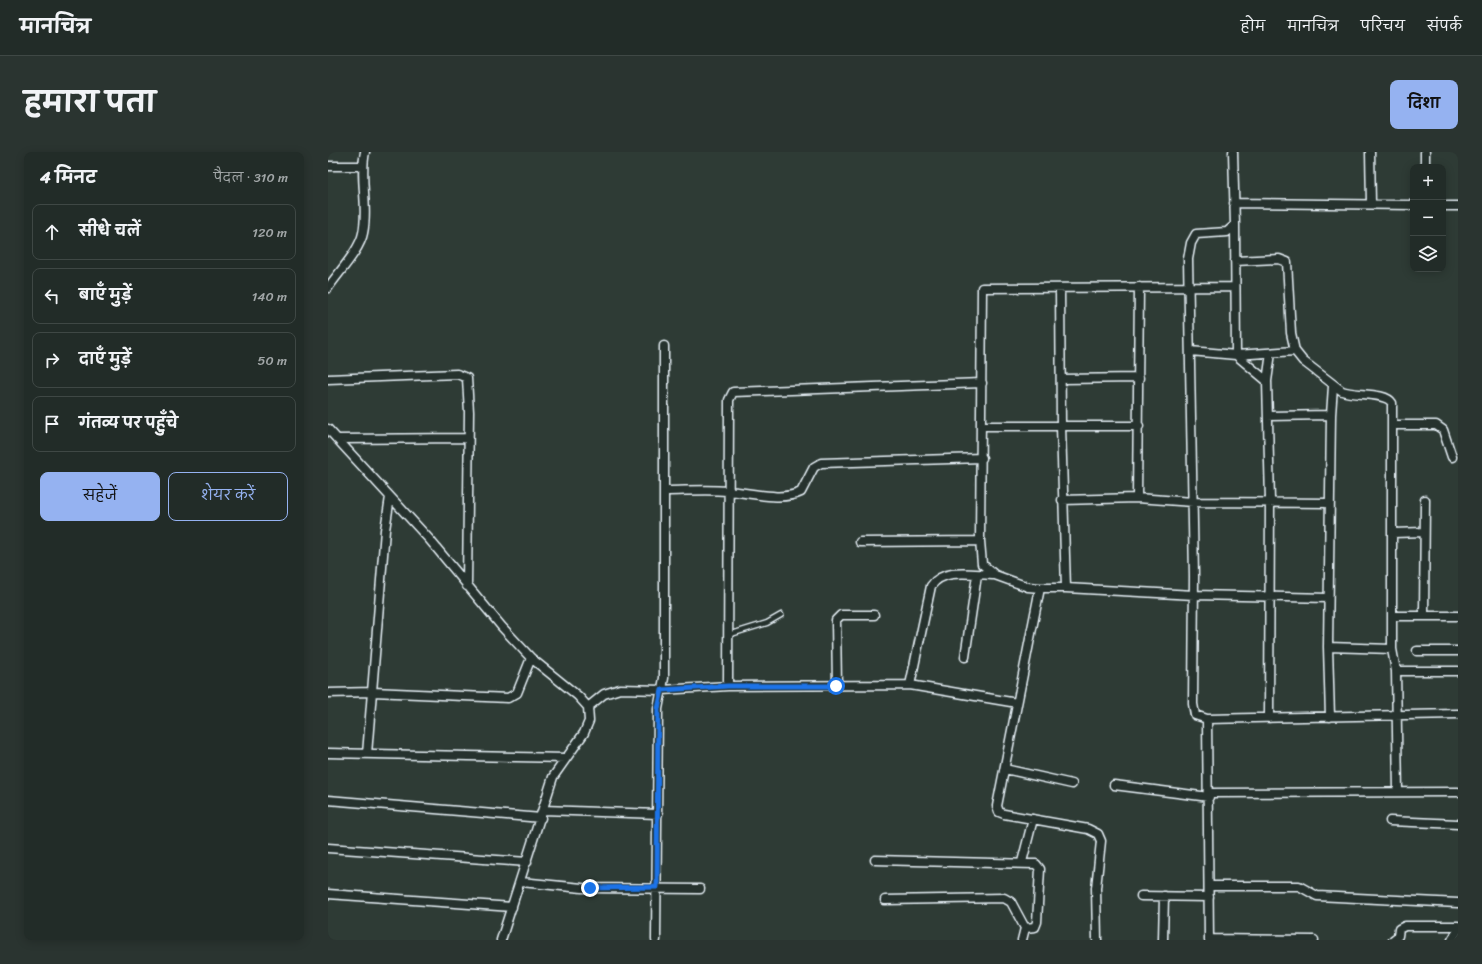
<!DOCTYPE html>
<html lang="hi">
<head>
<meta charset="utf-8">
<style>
  body { margin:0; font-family:Sriracha,"Playpen Sans Deva",sans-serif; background:#2a3430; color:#f1f3f6 }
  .controls { position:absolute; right:12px; top:12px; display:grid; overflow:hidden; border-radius:8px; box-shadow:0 2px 10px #0003 }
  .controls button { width:36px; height:36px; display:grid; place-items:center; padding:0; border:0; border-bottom:1px solid #3f4845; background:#222c28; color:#f1f3f6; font:20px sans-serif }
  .stop { position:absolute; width:12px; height:12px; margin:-9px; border:3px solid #1a73e8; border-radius:50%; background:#fff }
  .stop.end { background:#1a73e8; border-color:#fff; box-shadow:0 1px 4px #0008 }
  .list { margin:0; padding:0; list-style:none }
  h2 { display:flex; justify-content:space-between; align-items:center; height:52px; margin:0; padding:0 16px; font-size:17px }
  h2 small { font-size:13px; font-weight:400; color:#a2a7a8 }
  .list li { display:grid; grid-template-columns:26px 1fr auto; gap:12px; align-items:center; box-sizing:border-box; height:56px; margin:0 8px 8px; padding:0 8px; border:1px solid #3f4845; border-radius:8px }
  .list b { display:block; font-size:15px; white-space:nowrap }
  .list em { font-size:13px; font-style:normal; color:#a2a7a8 }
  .actions { display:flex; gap:8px; padding:12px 16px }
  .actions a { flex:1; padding:9px 0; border:1px solid #95b2f1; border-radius:8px; text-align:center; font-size:14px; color:#95b2f1 }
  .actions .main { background:#95b2f1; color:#111 }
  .icon { flex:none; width:22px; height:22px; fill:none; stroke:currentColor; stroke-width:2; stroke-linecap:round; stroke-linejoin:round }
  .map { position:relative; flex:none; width:1130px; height:788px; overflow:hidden; border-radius:8px }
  header { display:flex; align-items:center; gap:24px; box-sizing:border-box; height:56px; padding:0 20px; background:#222c28; border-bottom:1px solid #3f4845 }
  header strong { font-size:19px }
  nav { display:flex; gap:22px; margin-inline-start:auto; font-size:14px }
  .intro { display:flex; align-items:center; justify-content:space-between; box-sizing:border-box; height:96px; padding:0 24px }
  h1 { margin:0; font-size:28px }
  .button { padding:10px 18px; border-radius:8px; background:#95b2f1; color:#111; font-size:14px; font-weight:700 }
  main { display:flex; gap:24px; padding:0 24px }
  aside { flex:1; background:#222c28; border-radius:8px; box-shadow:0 2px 10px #0003 }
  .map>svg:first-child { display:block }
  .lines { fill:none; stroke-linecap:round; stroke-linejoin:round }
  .lane-casing { stroke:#e8f1f8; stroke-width:7 }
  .street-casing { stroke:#e8f1f8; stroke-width:11 }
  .lane { stroke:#26332d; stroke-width:4 }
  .street { stroke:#26332d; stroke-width:8 }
  .route { stroke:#1a73e8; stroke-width:5 }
</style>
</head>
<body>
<header>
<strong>मानचित्र</strong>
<nav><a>होम</a><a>मानचित्र</a><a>परिचय</a><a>संपर्क</a></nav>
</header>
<div class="intro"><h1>हमारा पता</h1><a class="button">दिशा</a></div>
<main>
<aside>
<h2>4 मिनट<small>पैदल · 310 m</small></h2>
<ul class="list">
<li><svg class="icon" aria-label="ahead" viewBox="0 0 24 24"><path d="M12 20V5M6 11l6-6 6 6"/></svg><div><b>सीधे चलें</b></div><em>120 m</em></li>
<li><svg class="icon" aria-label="left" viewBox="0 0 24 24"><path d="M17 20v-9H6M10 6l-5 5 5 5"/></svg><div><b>बाएँ मुड़ें</b></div><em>140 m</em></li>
<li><svg class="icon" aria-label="right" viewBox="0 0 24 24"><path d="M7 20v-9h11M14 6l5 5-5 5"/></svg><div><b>दाएँ मुड़ें</b></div><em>50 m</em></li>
<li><svg class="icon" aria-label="arrive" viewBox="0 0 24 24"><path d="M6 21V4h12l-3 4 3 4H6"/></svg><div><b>गंतव्य पर पहुँचे</b></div></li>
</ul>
<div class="actions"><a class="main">सहेजें</a><a>शेयर करें</a></div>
</aside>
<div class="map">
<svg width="1130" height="788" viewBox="0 0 1130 788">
  <rect width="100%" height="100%" fill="#2e3b35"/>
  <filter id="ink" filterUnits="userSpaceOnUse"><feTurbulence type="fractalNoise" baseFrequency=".025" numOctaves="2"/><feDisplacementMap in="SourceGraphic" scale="8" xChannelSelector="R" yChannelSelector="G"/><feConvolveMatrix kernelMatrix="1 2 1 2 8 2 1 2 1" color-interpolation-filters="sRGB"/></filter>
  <g filter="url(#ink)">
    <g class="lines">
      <defs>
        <path id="lane" d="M400,483L439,471L453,463"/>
        <path id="street" d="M905,0L907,73L899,80L868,82L863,91L860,107L866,424L865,552L867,563L879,567L1130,562
          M1042,0L1043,51
          M0,14H35
          M1097,15V0
          M906,51L1085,53
          M1115,54H1130
          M907,73L908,203L939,229L942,349L941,566
          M907,109L951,107L959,110L963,181L967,199L975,209L1014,239C1026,244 1058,240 1064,251V497L1068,519L1070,640
          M907,135L654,136L652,389L654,412L667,423L700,435L712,436H738L866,443L1000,446
          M0,136C10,121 32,98 35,81C41,54 31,26 37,0
          M732,136L733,274L738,436
          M862,199L908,203L967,199
          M0,227L129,222L139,226L141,260L139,434
          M733,227L811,226
          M939,229L943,201
          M1003,263L1005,234
          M940,264L1003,263L1000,495L1002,565
          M1064,273H1108L1115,278L1124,305
          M654,274H811
          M0,277L101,387L174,475L203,506L250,544L260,555L261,569L256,581L225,625L173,788
          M9,287L140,286
          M337,339C357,339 379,337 399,339C421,340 453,350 473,340L486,315L493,311L654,306
          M809,346L811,135
          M734,348L809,346L865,350L1002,351
          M1065,381L1096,380
          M532,390L652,389
          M712,436L669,654L671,660L676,662L760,677L770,682L773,689L768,736L769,788
          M1064,464H1130
          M1096,464L1097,348
          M1000,495L1064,497
          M1089,499H1130
          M637,505L649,423
          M1068,519H1130
          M582,533L603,434C616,415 646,423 667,423
          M400,534L401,248L405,240L654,231
          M509,534L508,468L513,463H546
          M0,541L45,540L180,546L189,541L203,506
          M260,555L276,542L292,537L334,538L400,534L582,533L689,551
          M879,567L881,788
          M0,601L238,606
          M39,602L57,378L62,345
          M677,617L744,632
          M786,633L881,645
          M881,641L1130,640
          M0,648L213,666
          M215,658L330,662
          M1062,669L1130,672
          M0,696L199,710
          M547,708L708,712L712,717L709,770L707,775L697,776L694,788
          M694,710L705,667
          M193,730L254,736L372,737
          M881,734H971L989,744L1130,751
          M0,742L184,755
          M813,744L881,745
          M557,748L676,746L683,750L697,776
          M881,787L986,788
          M328,788L330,557L336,526V194
          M835,788L836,744
          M1065,788L1070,784L1071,777L1077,774H1130
          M1124,788L1130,778"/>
      </defs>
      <use href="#lane" class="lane-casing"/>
      <use href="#street" class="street-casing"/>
      <use href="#lane" class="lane"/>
      <use href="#street" class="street"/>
    </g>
  </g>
  <g class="lines" filter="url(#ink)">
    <path class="route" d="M262,736L329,735L330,557L334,538L400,534H508"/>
  </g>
</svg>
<div class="controls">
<button>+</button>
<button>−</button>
<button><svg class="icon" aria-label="layers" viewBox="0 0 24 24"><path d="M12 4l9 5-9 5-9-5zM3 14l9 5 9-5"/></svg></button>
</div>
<div class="stop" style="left:508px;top:534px"></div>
<div class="stop end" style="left:262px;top:736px"></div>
</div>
</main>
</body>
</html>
